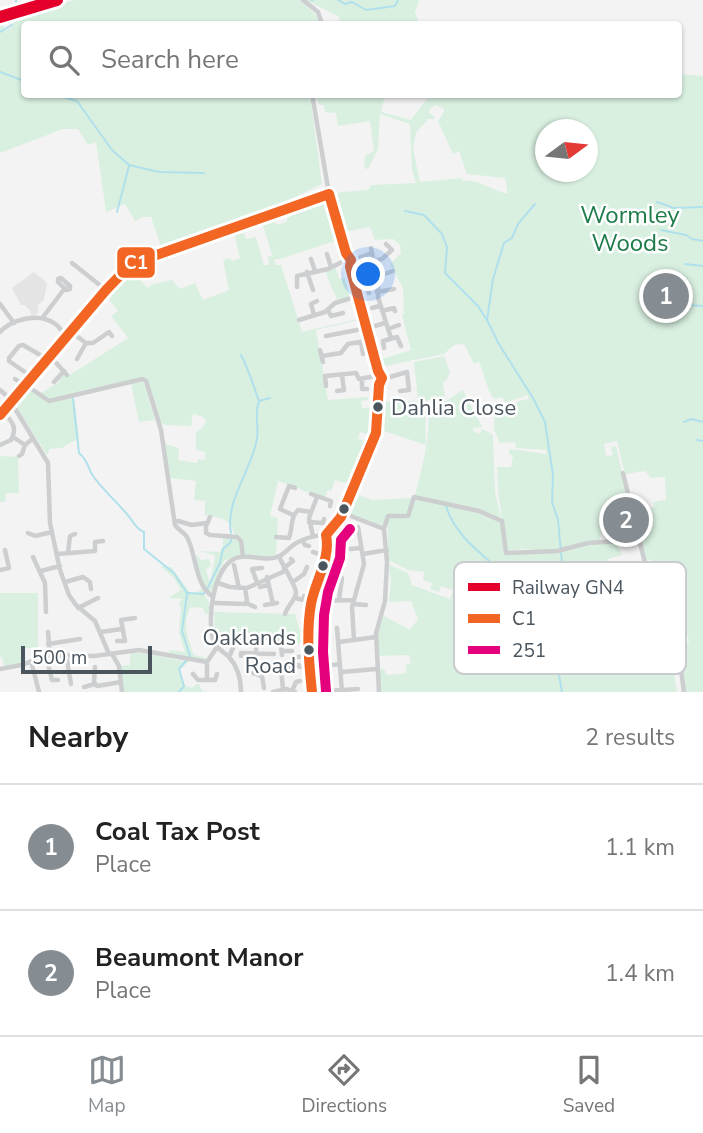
<!DOCTYPE html>
<html lang="en">
<head>
<meta charset="utf-8">
<style>
  body { margin:0; font-family:"Nunito Sans",sans-serif; background:#f6f6f6; color:#222 }
  .compass { position:absolute; left:535px; top:119px; width:63px; height:63px; border-radius:50%; background:#fff; box-shadow:0 2px 5px #0004; rotate:75deg }
  .scale { position:absolute; left:21px; bottom:18px; width:131px; box-sizing:border-box; padding-left:7px; border:4px solid #4a555e; border-top:0; font-size:19px; line-height:24px; white-space:nowrap; color:#4a555e; -webkit-text-stroke:5px #fff; paint-order:stroke }
  .you { position:absolute; left:369px; top:275px; width:24px; height:24px; margin:-18px; border:5px solid #fff; border-radius:50%; background:#1a73e8; box-shadow:0 0 0 10px #1a73e833 }
  .badge { display:grid; place-items:center; width:46px; height:46px; border-radius:50%; background:#858c92; color:#fff; font-size:23px; font-weight:700 }
  .pin { position:absolute; translate:-50% -50%; border:4px solid #fff; box-shadow:0 2px 7px #0006 }
  .list { margin:0; padding:0; list-style:none }
  h2 { display:flex; justify-content:space-between; align-items:center; height:91px; margin:0; padding:0 28px; font-size:30px }
  h2 small { font-size:23px; font-weight:400; color:#767676 }
  .list li { display:grid; grid-template-columns:46px 1fr auto; gap:21px; align-items:center; box-sizing:border-box; height:126px; padding:0 28px; border-top:2px solid #e0e0e0 }
  .list b { display:block; font-size:26px; white-space:nowrap }
  .list p { margin:0; font-size:23px; white-space:nowrap; color:#767676 }
  .list em { font-size:23px; font-style:normal; color:#767676 }
  .icon { flex:none; width:38px; height:38px; fill:none; stroke:currentColor; stroke-width:2; stroke-linecap:round; stroke-linejoin:round }
  .map { position:relative; flex:none; width:703px; height:692px; overflow:hidden }
  .search { position:absolute; background:#fff; box-shadow:0 2px 5px #0004; left:21px; right:21px; top:21px; height:77px; display:flex; align-items:center; gap:18px; box-sizing:border-box; padding:0 24px; border-radius:7px; color:#767676; font-size:26px }
  .sheet { height:343px; background:#fff }
  nav { display:flex; justify-content:space-around; align-items:center; box-sizing:border-box; height:98px; border-top:2px solid #e0e0e0; background:#fff; font-size:19px; color:#767676 }
  nav a { display:grid; justify-items:center; gap:4px }
  nav .on { color:#858c92 }
  .map>svg:first-child { display:block }
  .education { fill:#e5e4e4 }
  .green { fill:#d9f0e1; fill-rule:evenodd }
  .lines { fill:none; stroke-linecap:round; stroke-linejoin:round }
  .stream { stroke:#b0e0eb; stroke-width:2 }
  .minor { stroke:#ccced0; stroke-width:4.5 }
  .bus-1-casing { stroke:#fff; stroke-width:16 }
  .bus-2-casing { stroke:#fff; stroke-width:16 }
  .bus-1 { stroke:#f26522; stroke-width:10 }
  .bus-2 { stroke:#e5007d; stroke-width:10 }
  .rail-1-casing { stroke:#fff; stroke-width:18 }
  .rail-1 { stroke:#e4002b; stroke-width:12 }
  .bus-dot { fill:#4a555e; stroke:#fff; stroke-width:2.5 }
  .labels { text-anchor:middle; stroke-width:5; stroke-linejoin:round; paint-order:stroke }
  .bus-label { font-size:22px; fill:#4a555e; stroke:#fff; text-anchor:start }
  .park-label { font-size:24px; fill:#1e7c4a; stroke:#fff }
  .key { fill:#fff; stroke:#c9cccf; stroke-width:2 }
  .key-label { font-size:19px; fill:#4a555e }
  .line-badge { stroke:#fff; stroke-width:2.5 }
  .badge-label { font-size:19px; text-anchor:middle; font-weight:bold; fill:#fff }
</style>
</head>
<body>
<div class="map">
<svg width="703" height="692" viewBox="0 0 703 692">
  <rect width="100%" height="100%" fill="#f3f3f3"/>
  <path class="education" d="M34,272L47,283L44,300L38,305V313L31,316L30,310L24,305H21L12,288Z"/>
  <path class="green" d="M74,0H300C309,9 316,12 321,24H24V94L310,95L322,184L268,210L161,247L151,217H143L135,221L125,204L106,212L96,142L88,145L78,129H63L0,153V22L4,24V31L13,27L10,25L30,13Z
    M306,0H419L415,12L419,24H337L340,18L338,16Z
    M679,74L703,76V692H685L683,665L686,662L683,646L689,642L686,629L678,630L670,624L675,616L665,594V578H659L654,561L646,559L637,518L644,509L654,507L653,502L666,500L665,477L651,478L645,471L625,474L617,441L604,444L606,456L613,455L611,447L616,446L630,507C607,513 601,518 600,543L616,542L622,555L608,559L612,576L623,574L626,590L641,593L642,604L668,630L664,638L660,640L661,647L659,648L666,663L675,661L674,675L677,692H381L378,669H384L387,675L406,673V665L411,663L409,655L377,656V637L382,615L410,630L418,619L411,601L389,602L391,580L388,564L408,573L412,585L450,599L453,590L441,586L439,592L430,589L432,583L423,580L424,572L408,570L388,560V518L409,517L414,499L467,509L501,522L504,555L556,551L523,549L506,551L498,491L497,467H511L513,456L509,454L510,449L546,454V450L516,448L515,442L500,443L494,429L495,411L522,400L529,399L527,395L505,403L502,397L494,399C486,389 485,375 479,362L474,364L464,344L454,345L444,354L380,367L379,360L411,350L402,315L404,314L403,288L390,264L401,253L400,245L393,239L375,240L370,227L344,232L333,195L341,192L368,190L371,185L416,183L412,169L410,124L380,114L378,149L368,169L364,168L365,156L374,151L370,121L338,126L336,113L325,112L324,105H319L316,95H385L381,112L411,120L430,95L678,94ZM436,105L444,109V112L438,121L453,154L459,151L467,174L505,178L508,194C493,191 477,178 462,181V178L420,182L413,149L416,133L428,119H434L435,117L429,113L430,109ZM546,130H588V172H546ZM510,626L549,627L547,640L549,642L507,651Z
    M327,199L337,235L335,241L280,259H274L276,265H281L302,332L362,318L363,319L316,330L328,400L368,397V400L361,401L362,408H377L373,436L360,432L358,439L370,443L352,485L335,480L331,491L328,490L324,498L278,481L270,516L278,518L276,554L270,557L245,555L238,535L234,534C232,519 218,517 205,515V501L194,500L196,481L170,478L165,444L179,448L178,460L197,463L198,459L205,460V452L196,450V432L203,427L206,421L203,417L193,414L191,426L165,425L158,421L145,377L48,400L40,394L61,381L57,382L63,372L68,376L128,338L111,316L118,311L105,294L130,267L147,288L153,284L172,280L180,289L195,283L203,300L229,290L223,260L230,258L232,261L240,258L233,229L242,225L246,239L256,237L264,265H269L268,256L273,257L261,220L273,215L276,225L286,222L290,212L296,215L298,207Z
    M335,266L339,279L351,277L356,295L337,300C334,290 328,283 326,271Z
    M444,356L450,372L446,381L443,382L445,397L425,401L426,445L378,429L380,402L418,401L414,362Z
    M143,380L155,420L139,422L131,383Z
    M27,387L49,403L74,396L79,438L62,448L50,449L47,455L14,403Z
    M463,390L482,427L473,428V431L480,434L482,429L490,433L488,438L491,433L493,436L495,492L501,519L461,505L415,495C423,464 431,435 428,403L446,401Z
    M0,456L18,457L19,493H6L5,502H0Z
    M353,493L372,500L412,498L408,514L386,515L385,527L351,515L348,507Z
    M223,538H235L239,541L241,554L224,561L211,593L207,591L194,556H197L201,560L209,559L211,566L206,569L210,584L215,556L201,551L220,552L223,545Z
    M160,566L171,567L192,595L202,589L209,603L210,614H205L203,608L191,607C181,622 188,639 194,655L207,658L205,661L168,655L170,650L185,652L179,633L181,608L179,604L182,599L168,598L181,590L174,578Z
    M0,593H38V648H22L20,655L23,662L4,667L2,657H0Z
    M214,612L295,614L299,628H307V644H284L282,636H253L215,632Z
    M130,653C154,652 167,660 189,661L180,670L184,685L192,688L196,684H199L202,691L210,692H123L120,666L130,665Z"/>
  <g class="lines">
    <path class="stream" d="M311,0H313
      M338,0L345,4L352,2L366,10L395,6L398,0
      M16,2V0
      M0,32L12,25
      M0,72L24,81
      M53,94L77,101L112,150L129,165L159,172L204,173
      M657,202L674,208L703,207
      M405,211L424,215L442,234L447,247L445,273L478,306L487,320
      M117,212L129,166
      M661,230L686,235L692,239L703,241
      M685,264L703,266
      M679,300L688,305L703,306
      M497,340L487,320L493,279L504,243L512,238L518,224L535,204
      M497,341L533,398L545,422L553,475L552,502L558,520L565,596L558,611L552,637L562,692
      M241,355C249,370 253,385 259,401L270,398
      M73,399L79,453C88,460 87,467 93,476C103,490 115,500 126,513C133,520 134,528 144,532V549L174,573L187,593
      M684,422L691,419L703,422
      M696,440L703,441
      M446,506C456,540 490,559 514,583C521,590 527,601 533,609L557,611
      M231,533C225,501 251,471 257,439C259,426 254,415 259,401
      M207,589L220,563L223,549L230,543L232,538
      M188,593L203,594L205,592
      M179,692L184,686L179,669L190,656L182,631L187,594"/>
    <path class="minor" d="M303,0L318,12L322,24
      M312,94L329,194L346,253L351,260L350,267L378,371L382,378L379,385L376,433L341,517L326,535L329,545
      M372,253L378,283V297L391,338
      M327,254L331,267
      M311,259L315,271
      M351,261L372,253L371,248
      M373,261L382,259L392,250L386,244
      M72,263L106,290
      M307,272L313,290
      M376,277L393,271
      M61,278L70,286V289L66,290L58,282V279Z
      M297,287V276L328,269L344,261
      M377,292L394,289
      M369,293L368,288H377
      M0,304L14,323
      M372,308L380,306
      M328,310L331,316L343,313
      M382,311L394,308L395,311
      M314,315L311,304L317,301
      M43,317L65,288
      M299,320L325,312L335,303L358,296
      M368,328L385,323
      M388,329L399,325
      M0,332C17,314 56,310 65,338
      M71,332L86,343
      M326,336L357,330
      M361,342L363,354
      M384,348L383,341L397,337L401,346
      M320,350L323,362
      M50,356L67,375
      M322,356L341,353L348,344L371,340
      M77,359L86,343H93L109,332L112,336
      M32,377L9,361V358L19,346L23,345L47,359
      M15,379L25,386
      M362,379V389H367
      M383,379L407,372L409,390L400,391
      M54,382L64,371
      M26,385L49,401L143,379L146,381L161,430L175,525C178,530 184,532 187,537C196,553 195,585 212,596
      M326,386L325,376L356,373L359,379L376,376
      M0,390L13,401
      M337,391L344,390L342,376
      M11,402L48,463L50,523L60,570L69,595L76,605L95,621L109,654
      M0,415L106,290L131,264L329,194
      M13,437L25,445
      M0,445L11,440C18,428 12,421 3,412
      M19,456L22,454L25,445L31,440
      M623,473L645,563V605C679,635 678,648 684,692
      M311,494L331,501L330,506
      M343,513L384,529
      M293,515L280,509L289,486L295,488
      M178,521L192,525L206,523V533L210,535L237,537L241,541L243,557
      M309,522L323,523L324,519
      M207,524L210,517
      M28,533L35,536L52,532
      M313,536L309,518L317,497
      M276,537L289,538C293,527 290,518 298,510L311,512
      M302,540L305,545L309,546
      M350,549L361,548
      M313,552L326,556
      M68,553L70,536L75,534
      M57,554L95,551V542L103,541
      M363,554L387,550
      M279,556C282,565 297,587 296,593C295,601 287,606 285,614
      M33,557L45,583L46,612
      M234,565L239,588
      M284,568L293,561L291,559
      M0,570L9,568L5,550
      M41,571L60,566
      M267,577L273,604
      M65,582L83,577L90,582L91,589
      M257,582L252,569L262,568
      M293,582L304,574L307,567
      M218,583L230,587L247,588L285,571
      M260,587L268,585
      M295,598L304,600V596
      M339,600L342,578
      M312,601L354,600
      M215,603L245,604L247,601L245,588
      M246,603L255,607
      M353,604L366,605
      M265,605L277,603
      M78,608L98,598
      M308,626L324,630
      M337,628L342,692
      M48,632L50,655
      M100,632L122,629
      M354,640L352,607L364,564L358,527
      M117,641H125L121,620L135,618
      M222,641L235,644
      M339,642L376,637
      M48,644L80,639
      M321,649L323,666
      M282,651H292
      M256,653V638
      M66,654L71,684
      M112,654L119,666L122,692
      M46,656L52,680H58
      M241,656V653L274,654
      M229,657L237,639L241,637L280,638L282,655
      M298,657L309,656
      M31,661L39,692
      M95,667L94,682L97,686L121,682
      M310,668L340,664
      M0,669L21,665L50,655L94,656L139,650L207,662L217,647
      M342,672L376,669
      M253,673L262,676L264,688
      M193,674L198,680H215L217,674
      M207,679V662
      M84,687L95,684
      M283,689L281,670L299,665L300,667
      M292,691L296,682L300,681
      M328,691L358,689
      M241,692C241,679 238,667 229,657C224,652 217,649 214,642C206,621 213,567 236,558C250,553 266,563 279,556C284,554 288,549 292,546C302,538 315,536 327,534
      M273,692L286,689L295,692
      M312,692C309,659 306,626 314,594C319,573 331,552 332,531
      M379,692L376,633L385,601L387,562L384,529L388,516H408L414,497L479,511L502,521L506,553L557,551L588,543L620,541L638,537"/>
    <defs>
      <path id="bus-1" d="M0,415L106,290L131,264L329,194
        M312,692C309,663 306,633 311,604C315,581 331,559 326,535L341,517L376,433L379,385L382,378L378,371L350,267L351,260L346,253L329,194"/>
      <path id="bus-2" d="M326,691L323,652L324,615L328,592L340,558L341,540L350,529"/>
    </defs>
    <use href="#bus-1" class="bus-1-casing"/>
    <use href="#bus-2" class="bus-2-casing"/>
    <use href="#bus-1" class="bus-1"/>
    <use href="#bus-2" class="bus-2"/>
    <defs>
      <path id="rail-1" d="M0,17L57,0"/>
    </defs>
    <use href="#rail-1" class="rail-1-casing"/>
    <use href="#rail-1" class="rail-1"/>
  </g>
  <g class="bus-dot">
    <circle cx="378" cy="407" r="6"/>
    <circle cx="344" cy="509" r="6"/>
    <circle cx="323" cy="566" r="6"/>
    <circle cx="309" cy="650" r="6"/>
  </g>
  <g class="labels">
    <g class="bus-label">
      <text x="391" y="415">Dahlia Close</text>
      <text x="296" y="645" text-anchor="end">Oaklands<tspan x="296" dy="28">Road</tspan></text>
    </g>
    <g class="park-label">
      <text x="630" y="223">Wormley<tspan x="630" dy="28">Woods</tspan></text>
    </g>
  </g>
  <rect x="454" y="562" width="232" height="112" rx="10" class="key"/>
  <rect x="468" y="583" width="32" height="8" fill="#e4002b"/>
  <rect x="468" y="614" width="32" height="9" fill="#f26522"/>
  <rect x="468" y="646" width="32" height="8" fill="#e5007d"/>
  <g class="key-label">
    <text x="512" y="594">Railway GN4</text>
    <text x="512" y="625">C1</text>
    <text x="512" y="657">251</text>
  </g>
  <rect class="line-badge" x="116" y="246" width="40" height="33" rx="7" fill="#f26522"/>
  <g class="badge-label">
    <text x="136" y="269">C1</text>
  </g>
</svg>
<svg class="compass" viewBox="-18 -18 36 36"><path d="M0-13l5 13h-10z" fill="#e53935"/><path d="M0 13l5-13h-10z" fill="#767676"/></svg>
<div class="scale">500 m</div>
<div class="you"></div>
<div class="pin badge" style="left:666px;top:296px">1</div>
<div class="pin badge" style="left:626px;top:520px">2</div>
<div class="search"><svg class="icon" aria-label="search" viewBox="0 0 24 24"><circle cx="10" cy="10" r="6"/><path d="M15 15l6 6"/></svg>Search here</div>
</div>
<section class="sheet">
<h2>Nearby<small>2 results</small></h2>
<ul class="list">
<li><span class="badge">1</span><div><b>Coal Tax Post</b><p>Place</p></div><em>1.1 km</em></li>
<li><span class="badge">2</span><div><b>Beaumont Manor</b><p>Place</p></div><em>1.4 km</em></li>
</ul>
</section>
<nav>
<a class="on"><svg class="icon" aria-label="map" viewBox="0 0 24 24"><path d="M3 6l6-2 6 2 6-2v14l-6 2-6-2-6 2zM9 4v14M15 6v14"/></svg>Map</a>
<a><svg class="icon" aria-label="directions" viewBox="0 0 24 24"><path d="M12 3l9 9-9 9-9-9zM9 14v-3h6M13 9l2 2-2 2"/></svg>Directions</a>
<a><svg class="icon" aria-label="saved" viewBox="0 0 24 24"><path d="M7 4h10v16l-5-4-5 4z"/></svg>Saved</a>
</nav>
</body>
</html>
